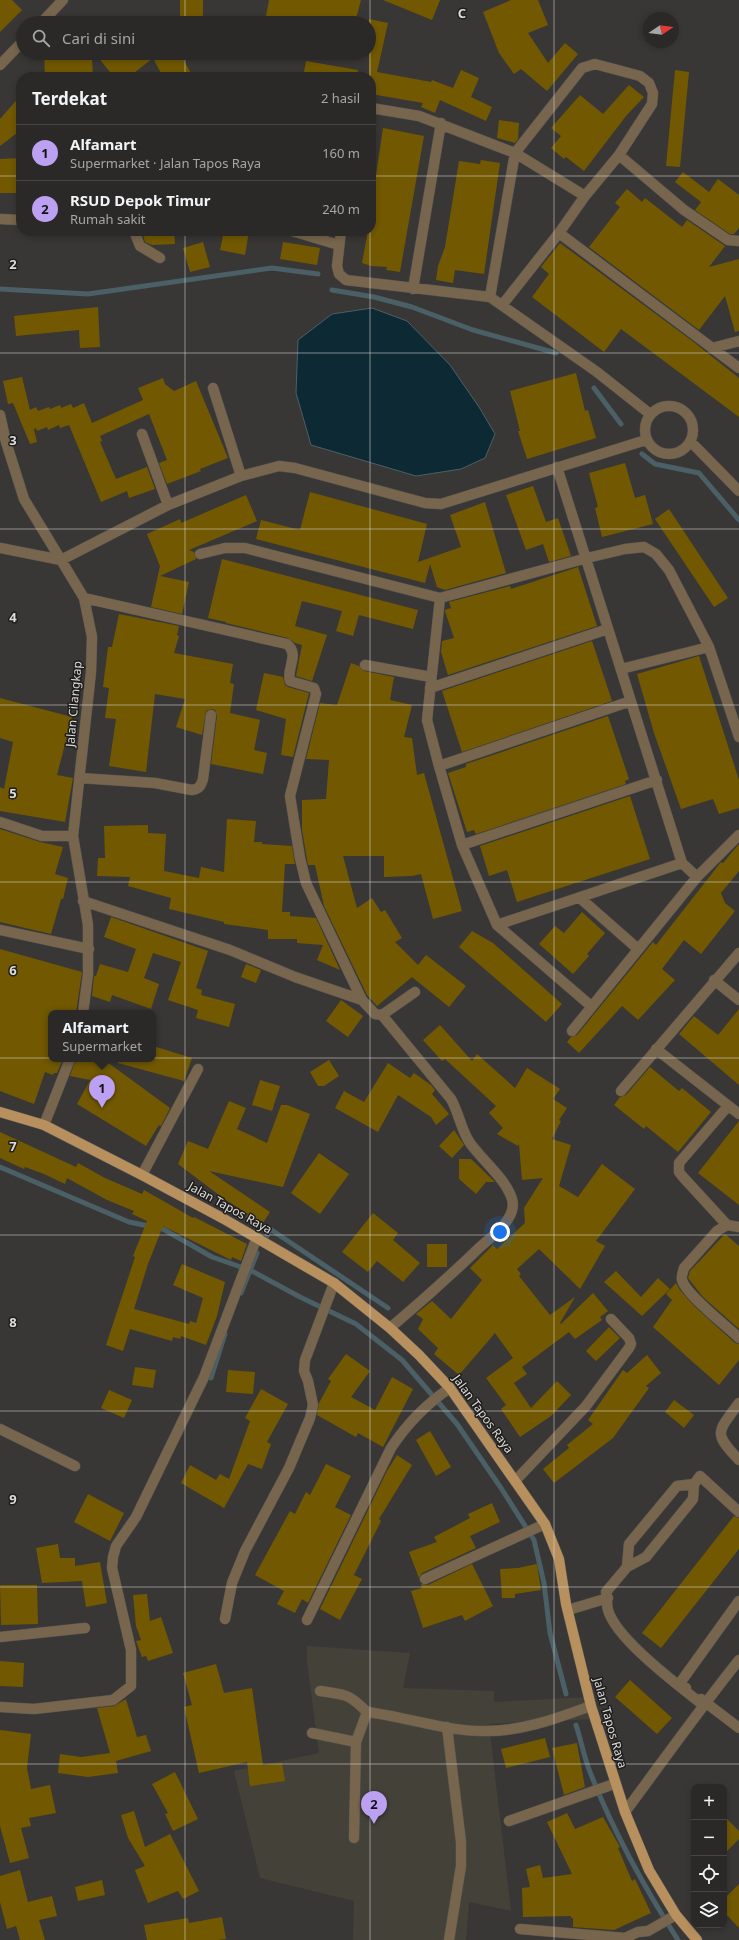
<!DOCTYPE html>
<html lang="id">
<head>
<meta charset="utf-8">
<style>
  body { margin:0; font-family:"Noto Sans",sans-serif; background:#363534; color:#f1f3f6 }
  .controls { position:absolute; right:12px; bottom:12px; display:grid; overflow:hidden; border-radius:8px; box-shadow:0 2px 6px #0003 }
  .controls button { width:36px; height:36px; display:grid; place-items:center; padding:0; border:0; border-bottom:1px solid #464545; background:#2a2928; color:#f1f3f6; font:20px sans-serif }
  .compass { position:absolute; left:643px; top:12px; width:36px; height:36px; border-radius:50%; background:#2a2928; box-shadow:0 2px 6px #0003; rotate:77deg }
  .you { position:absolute; left:500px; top:1232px; width:14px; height:14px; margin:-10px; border:3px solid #fff; border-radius:50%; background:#1a73e8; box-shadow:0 0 0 6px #1a73e833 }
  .badge { display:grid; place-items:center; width:26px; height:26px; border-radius:50%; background:#bca0f2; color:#111; font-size:13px; font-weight:700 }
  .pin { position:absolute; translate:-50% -33px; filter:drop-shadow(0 1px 2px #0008) }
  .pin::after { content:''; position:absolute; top:21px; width:14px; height:12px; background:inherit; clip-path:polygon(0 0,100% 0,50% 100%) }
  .popup { position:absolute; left:48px; top:1010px; width:108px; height:52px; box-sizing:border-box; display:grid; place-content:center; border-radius:8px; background:#2a2928; filter:drop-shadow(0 1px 3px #0005); font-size:13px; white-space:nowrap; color:#a5a6a8 }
  .popup b { font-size:15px; color:#f1f3f6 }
  .popup::after { content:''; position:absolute; left:50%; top:100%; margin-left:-8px; border:8px solid transparent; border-top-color:#2a2928 }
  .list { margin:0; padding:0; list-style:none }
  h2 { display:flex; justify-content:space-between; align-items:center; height:52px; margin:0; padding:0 16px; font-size:17px }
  h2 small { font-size:13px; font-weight:400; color:#a5a6a8 }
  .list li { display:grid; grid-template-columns:26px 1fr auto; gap:12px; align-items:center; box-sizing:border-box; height:56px; padding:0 16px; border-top:1px solid #464545 }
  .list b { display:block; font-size:15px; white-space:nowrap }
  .list p { margin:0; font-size:13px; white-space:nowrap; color:#a5a6a8 }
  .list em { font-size:13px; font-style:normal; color:#a5a6a8 }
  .icon { flex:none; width:22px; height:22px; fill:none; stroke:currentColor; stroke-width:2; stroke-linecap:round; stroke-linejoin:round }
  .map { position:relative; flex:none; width:739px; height:1940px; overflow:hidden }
  .search { position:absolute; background:#2a2928; box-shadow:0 2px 6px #0003; left:16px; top:16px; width:360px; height:44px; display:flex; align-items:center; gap:10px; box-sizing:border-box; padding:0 14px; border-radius:22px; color:#a5a6a8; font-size:15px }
  .panel { position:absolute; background:#2a2928; box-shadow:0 2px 6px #0003; left:16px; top:72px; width:360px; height:164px; border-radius:16px }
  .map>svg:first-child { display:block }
  .built { fill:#444139 }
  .water { fill:#0d2a34; stroke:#4b5f66 }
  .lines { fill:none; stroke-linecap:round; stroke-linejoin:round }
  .stream { stroke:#4b5f66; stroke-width:5 }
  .building { fill:#725901 }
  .minor-casing { stroke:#565553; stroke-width:11 }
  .major-casing { stroke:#565553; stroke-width:11 }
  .minor { stroke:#78654d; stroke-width:10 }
  .major { stroke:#b8905e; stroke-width:10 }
  .grid { fill:none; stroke:#dcdcda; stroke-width:1; stroke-opacity:0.55 }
  .labels { text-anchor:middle; stroke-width:3; stroke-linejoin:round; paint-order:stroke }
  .street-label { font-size:12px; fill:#dcdcda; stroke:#1f1e1d }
  .grid-label { font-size:13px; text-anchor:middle; font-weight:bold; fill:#dcdcda; stroke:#1f1e1d; stroke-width:3; stroke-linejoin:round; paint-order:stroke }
</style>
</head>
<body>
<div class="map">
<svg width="739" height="1940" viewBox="0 0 739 1940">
  <rect width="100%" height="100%" fill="#383735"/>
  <path class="built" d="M307,1646L410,1653L403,1688L494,1691V1702L589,1697L595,1719L489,1724L511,1911L469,1902L466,1940H353L354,1901L260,1878L234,1771L319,1753L307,1662Z"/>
  <path class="water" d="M372,308L407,321L450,365L479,407L495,434L485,458L461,469L416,476L311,445L296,393L298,340L332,314Z"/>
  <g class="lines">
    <path class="stream" d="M0,289L88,294L272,268L318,274
      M332,290L374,297L412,307L473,330L556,353
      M594,388L621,424
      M642,454L655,464L699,473L739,520
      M0,1167L129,1222L163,1229L212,1257L250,1270L300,1297L356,1324L402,1360L457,1424L501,1488L534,1540L544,1583L550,1633L566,1694
      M267,1236L270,1229L388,1308
      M241,1293L257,1253
      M211,1378L225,1334
      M576,1725C581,1740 584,1757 590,1772C613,1831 644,1887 678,1940"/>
  </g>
  <path class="building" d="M0,0H12L22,10L0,32Z
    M180,0H203V23H180Z
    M269,0H361L355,23H303L292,21L290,23L266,16Z
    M383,0H440L432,20Z
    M511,0H538L548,25L528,33L548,63L565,43L578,54L547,91L521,69L514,74L499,53L483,12Z
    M369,19L388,23L377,72L431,82L432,80L453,88L461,70L479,78L471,97L492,107L486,121L440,100L435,113L421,107L423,103L371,94V77H369Z
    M44,53H83V57H92L93,77H45Z
    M150,53H180L193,77H163L153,58L129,77H114L97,56Z
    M306,61L358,70L357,77H303Z
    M675,70L689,72L680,167L666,166Z
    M629,85L644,97L626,116L584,171L566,157L564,159L551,148L561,136L551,128L580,95L603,114Z
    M21,95V130L0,146V119Z
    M499,120L519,123L518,139L515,143L497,138Z
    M383,128L424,136L400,272L386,270L387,267L371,266L362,263L368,231H371V208Z
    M21,158V193H0V159Z
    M481,160L500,163L484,274L455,270L453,283L436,280L438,266L445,247L459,161L480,164Z
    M683,172L709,192L718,179L739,195V228L734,234H730L695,210L701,202L675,182Z
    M627,189L642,202L645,198L682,227L687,220L725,246L709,267L739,259V331L735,332L725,296L699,330L589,247L620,207L615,203Z
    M142,231H174L175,244L152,245L145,242Z
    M224,231H249L245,255L220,250Z
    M203,242L210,267L190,272L183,248Z
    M283,242L320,248L317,265L280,259Z
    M560,243L691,340L739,378V417L621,329L604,352L532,297L549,274L541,267Z
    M98,307L100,347L80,348L79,330L16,336L14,316Z
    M576,373L585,411L588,410L596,438L527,459L518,431H520L510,391Z
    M22,377L30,410L36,407L38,411L49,407L50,409L60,405L61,408L71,404L73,408L84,403L92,423L143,400L138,388L163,378L165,384L174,391L196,381L228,458L200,469L201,471L167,484L159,463L167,460L149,414L100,436L102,441L100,442L116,479L147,467L155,489L129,498L127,491L101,502L69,425L60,428L59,425L48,430L47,427L37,431L36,428L34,429L37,442L30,444L13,403L8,404L3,381Z
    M625,463L635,498L645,495L653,524L602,537L595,508L598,507L589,473Z
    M533,486L546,522L558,518L571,556L549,562L543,544L526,550L506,495Z
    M310,492L427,524L418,562L461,547L450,515L485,502L506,573L445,590L437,587L430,564L425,583L256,539L261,520L300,530Z
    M246,495L257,521L189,550L194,552L196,559L160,576L189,582L182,614L151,607L160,566L147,534L180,519L181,523Z
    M669,509L728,598L714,607L655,519Z
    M222,559L418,610L413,629L359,615L353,636L336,631L342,611L302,601L295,626L327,635L312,681L296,676L302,645L295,643L288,638L226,623V622L208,618Z
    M578,567L597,626L448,675L441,652L442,641L454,638L445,611V610L451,608L449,602L510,586L511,589Z
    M119,614L179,626L177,635L179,636L174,653L233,664L230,683L234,684L230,713L260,720L254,750L267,753L263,774L211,764L217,716L215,710L211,709L206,711L202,735L176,727L185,699L155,694L146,772L109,766L116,719L105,718L109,688L103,687L108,647H112Z
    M592,641L612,701L462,752L442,691Z
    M699,656L739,780V808L719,814L713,799L681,809L654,733L637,674Z
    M351,663L359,666L364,671L394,677L390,700L412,705L404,737L412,738L417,775L424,773L462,911L433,919L421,874L412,876L384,877V856H343L357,908L372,898L381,912L385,910L402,938L395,942L418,965L426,955L466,986L449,1007L412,977L377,1006L367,995L324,906L315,865H308L302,830V800L326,799L329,760L306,759L320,703L337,705Z
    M264,673L283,677L285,685L288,687L309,693L293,757L281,755L286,719L256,710Z
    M0,698L72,717L57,775L73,778L65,822L0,811V787L4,789L13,742L0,738Z
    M608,716L629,779L625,781L626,784L476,834L474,830L467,832L448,773L466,767V764Z
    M630,796L650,859L517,902L507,870L489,876L480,846Z
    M227,819L256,821L254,842H262V844L292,846L295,864H285L282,912H290V916L316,918L340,970L317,960L323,945L297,943V939H268V930L224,924V922L169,909L171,898L128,886L130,877L97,876L98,858H105L104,826L148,825V833L166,834L164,871L199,878L201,867L224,872Z
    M0,829L40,842L63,847L55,874L68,878L63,899H61L51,934L0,922Z
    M739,844V871L721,893L725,903L735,911L701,954L684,940L662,969L675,980L638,1020L622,1006L579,1053L567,1042L571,1037L577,1035L653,942L656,945L721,862L723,863Z
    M582,912L605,933L587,954L589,956L573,974L539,944L555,926L564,933Z
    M111,917L208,951L196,988L202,990L201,995L235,1004L229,1027L196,1018L198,1010L168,1000L181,962L153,953L144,978L159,984L151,1009L112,995L110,1002L92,996L94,976H96L100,964L128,972L136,949L104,937Z
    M472,931L493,943L562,1004L546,1022L459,947Z
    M0,949L82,972L76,1013H51V1059H63L57,1073H54L53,1075L45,1072L34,1104L0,1091Z
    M246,964L261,970L256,983L241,977Z
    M341,1000L363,1016L348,1037L326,1021Z
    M739,1009V1085L679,1034L694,1016L718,1035Z
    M440,1025L472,1061L477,1054L515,1088L527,1068L560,1089L553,1099L567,1108L559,1120L561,1121L552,1139L571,1145L559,1186L578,1197L602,1164L635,1189L596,1241L605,1246L580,1289L539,1249L517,1269L521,1274L519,1276L550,1315L575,1297L560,1323L561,1324L593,1293L608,1311L600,1317L602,1320L575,1339L569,1332L522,1367L527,1374L514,1383L531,1408L557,1381L571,1395L551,1416L520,1437L501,1409L506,1405L486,1378L513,1358L495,1333L459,1375L434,1354L438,1348L418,1329L423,1319L416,1314L432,1301L451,1319L482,1280L470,1268L493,1245L497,1249L525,1223L524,1208L543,1178L522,1180L519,1144L518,1146L497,1134L503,1128L489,1113L496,1106L445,1059L442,1061L423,1040Z
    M153,1046L192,1058L184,1081L118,1063L119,1059H153Z
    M76,1059H103L170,1108L161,1126L159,1125L146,1146L77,1104L90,1080L70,1076Z
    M329,1060L339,1076L324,1086H318L310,1072Z
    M388,1063L410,1078L414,1073L431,1085L435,1090L432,1094L449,1114L436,1125L431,1117L398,1095L378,1132L335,1108L344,1091L364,1102Z
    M650,1067L679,1091L682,1088L711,1112L678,1152L646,1126L644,1129L614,1105L620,1097L626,1095Z
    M260,1080L280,1086L272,1111L252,1105Z
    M229,1101L246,1108L237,1129L267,1143L281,1105H287L310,1114L283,1187L209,1171L270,1212L261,1226L246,1217L248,1214L223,1198L178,1164L188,1141L208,1149Z
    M739,1121V1205L698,1173Z
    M454,1130L464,1145L452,1158L439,1146Z
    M0,1132L76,1167L78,1163L105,1178L142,1194L144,1190L193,1218L194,1217L247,1244L241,1261L232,1257L231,1260L163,1226L148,1264L134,1309L189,1324L190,1321L196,1323L203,1298L173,1285L182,1264L225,1282L217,1316L206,1345L181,1336L180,1339L173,1337L172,1341L130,1329L123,1351L106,1345L135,1257L133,1256L147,1221L132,1214L134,1211L107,1200L67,1178L65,1184L44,1174L25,1167L24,1169L0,1158Z
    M319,1153L349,1174L320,1214L291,1193Z
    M459,1159H471L495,1182H486L476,1194L459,1179Z
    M373,1213L398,1233L393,1240L420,1263L403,1282L377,1261L368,1272L342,1252Z
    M725,1234L739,1246V1329L703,1297L688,1278L690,1271Z
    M427,1244H447V1267H427Z
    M616,1271L641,1297L658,1278L670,1289L642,1316L604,1282Z
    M676,1283L680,1290L694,1306L735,1343L739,1344V1360L719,1385L653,1327L672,1300L666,1294Z
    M609,1327L620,1338L596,1361L586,1351Z
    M346,1354L370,1371L351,1397L375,1410L392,1377L413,1389L383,1447L358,1433L356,1437L317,1415L319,1403L331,1381L328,1379Z
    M647,1355L661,1373L646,1386L649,1388L613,1438L554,1483L543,1469L569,1448L567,1445L593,1424L588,1420L623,1370L627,1373Z
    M135,1367L156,1370L153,1388L132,1385Z
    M228,1370L255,1372L253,1394L226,1392Z
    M261,1389L288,1404L267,1442L271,1444L262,1469L248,1464L224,1508L181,1483L190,1465L216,1480L220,1474L229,1479L250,1421L245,1418Z
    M109,1390L132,1400L124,1418L101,1408Z
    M674,1400L694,1415L684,1428L665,1412Z
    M430,1431L451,1467L436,1476L416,1440Z
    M397,1455L412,1465L379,1519L381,1521L354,1575L362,1579L340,1620L320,1609L387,1471Z
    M326,1464L351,1476L335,1507L351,1515L308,1603L302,1599L295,1613L277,1604L284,1591L255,1575L290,1511L295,1514L306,1492L310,1495Z
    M88,1494L124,1513L110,1541L74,1522Z
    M492,1503L500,1522L470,1536L476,1548L422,1573L419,1578L409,1552L437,1542L434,1537L470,1518L468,1514Z
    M734,1516L739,1518V1549L661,1648L642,1633Z
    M58,1544L60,1558H75V1566L100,1562L107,1603L86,1607L82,1581L42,1583L36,1548Z
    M472,1564L493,1606L465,1621L462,1615L423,1628L411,1591L422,1588L421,1584L428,1585Z
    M537,1564L541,1590L515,1594V1598H502L500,1569L518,1568Z
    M0,1585H37L38,1624L1,1625Z
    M147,1594L150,1621L161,1617L173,1653L148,1661L146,1656L142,1657L136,1641L141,1640L136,1626L133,1595Z
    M0,1661L24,1663L23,1687L0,1686Z
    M216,1664L224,1693L252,1688L263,1765L282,1763L285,1781L250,1786L247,1762L199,1773L184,1707L192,1705L183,1673Z
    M630,1680L672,1718L657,1734L615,1697Z
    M126,1699L137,1737L146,1735L151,1751L116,1761L118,1773L88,1777L58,1773L60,1754L81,1757L110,1753L97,1708L114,1706Z
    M0,1730L31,1734L27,1768L31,1789L50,1785L56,1813L29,1818L31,1826L21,1828L29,1858L10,1863L0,1826Z
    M545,1738L550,1757L506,1768L501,1749Z
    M577,1743L585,1787L564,1795L552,1748Z
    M175,1772L198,1819L173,1831L165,1814L168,1813L152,1784Z
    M134,1811L145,1847L170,1834L199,1891L183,1899L178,1891L148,1903L135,1870L145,1866L128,1838L121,1815Z
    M567,1813L575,1829L603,1817L620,1847L618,1848L632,1881L635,1879L651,1913L614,1930L573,1927V1918H571V1916L523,1917L522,1888L530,1887L526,1869L540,1865L543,1878L572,1874L547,1822Z
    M724,1816L739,1831V1839L724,1854Z
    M20,1870L28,1902L52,1896L57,1916L39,1920L45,1940H20L16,1926L7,1929L0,1902V1876Z
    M102,1880L105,1895L78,1901L75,1887Z
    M739,1884V1928L724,1912V1899Z
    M222,1917L226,1939L218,1940H147L144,1925L188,1918L189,1923Z"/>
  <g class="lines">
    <defs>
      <path id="minor" d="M41,23L63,0
        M0,65L23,41
        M371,108L419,116L515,153L585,196
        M619,155L684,210L728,240L739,241
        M0,219L21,220
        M134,231L140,246L160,258
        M292,231L339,245
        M341,231L337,266L339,274L346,280L490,297L597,372L650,414
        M559,233L739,368
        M413,289L441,123
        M490,297L515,153L582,68L595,64L640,76L649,83L653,93L652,104L619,155L585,196L559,233L503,304
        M712,348L739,341
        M213,388L241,476
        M645 430a24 24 0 1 1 48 0a24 24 0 1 1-48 0Z
        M0,415L6,442L24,499L84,598L92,637L91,672L73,836L88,925V974L83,1013
        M142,434L168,505
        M691,442L739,491
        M557,467L682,863L697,877
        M0,548L61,560L168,505L241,476L279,466L295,468L425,503L441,504L646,440
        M200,554L225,548H245L440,598L587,558L625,549L644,547L656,554L669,570L709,647L739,737
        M84,598L287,644C300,655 286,668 290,681L314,688L316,694L290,796L300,858L306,883L362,1000L375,1014L382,1015L415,992
        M440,598L427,720L439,766L462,845L497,925L591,1006
        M365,665L431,677
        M621,669L709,647
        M430,688L608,629
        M439,766L631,701
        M80,778L155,783L192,790C199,789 201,786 203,779L211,715
        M0,822L42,836H73
        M462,845L657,780
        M580,898L638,949
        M83,901L230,950L295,977L362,1000
        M497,925L682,863
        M0,930L89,949
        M714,980L739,1000
        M382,1015L451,1099C459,1113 461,1130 470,1143C482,1160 506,1179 512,1199C514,1206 512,1213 508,1219C502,1229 489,1239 480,1247C451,1275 421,1302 390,1328
        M572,1031L697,877L739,835
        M656,1049L739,1114
        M621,1091L739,953
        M44,1125L70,1059
        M142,1175L198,1069
        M727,1225L683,1177L679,1172V1163L728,1106
        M739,1227L727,1225L717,1231L684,1268C683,1272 681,1276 682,1280C686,1295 727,1326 739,1338
        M739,1403C718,1432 712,1432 739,1460
        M0,1429L75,1466
        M515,1481L586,1406L629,1348L631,1344L629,1338L611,1319
        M627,1567L629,1544L677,1486L694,1484
        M425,1579L545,1524
        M568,1610L608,1598
        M225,1619L232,1583L245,1551L289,1468L310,1418L313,1405L308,1381L304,1371L305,1360L334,1283
        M307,1620L391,1448C407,1424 426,1404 450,1388
        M0,1637L85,1628
        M686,1688L680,1683L739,1601
        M320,1691C346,1695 348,1693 367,1712
        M701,1699L739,1728
        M703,1705C678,1685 616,1639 608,1610C606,1604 608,1598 606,1592L627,1567L646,1557L693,1499L694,1484L700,1476L739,1512
        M0,1707L34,1709L113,1700L131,1686V1650L112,1568L113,1557L116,1546L136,1517L204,1377L257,1237
        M447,1727L461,1842V1866L449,1940
        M312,1733L356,1742
        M625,1812C663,1761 699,1710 739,1660
        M509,1821L614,1784
        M354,1838L356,1742L367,1712C407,1717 447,1732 487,1731C524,1731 557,1718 591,1706
        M520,1929L625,1938L638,1932L648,1931L676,1915"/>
      <path id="major" d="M0,1112L44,1125L142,1175L224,1219L334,1283L390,1328L419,1355L450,1388L545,1524L559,1559L566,1604L591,1706L625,1812L649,1870L676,1915L697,1940"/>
    </defs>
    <use href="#minor" class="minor-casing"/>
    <use href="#major" class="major-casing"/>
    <use href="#minor" class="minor"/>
    <use href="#major" class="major"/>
  </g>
  <path class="grid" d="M185,0V23M370,0V77M554,0V1940M185,53V77M0,176H21M371,176H739M185,231V1940M370,231V1940M0,353H739M0,529H739M0,705H739M0,882H739M0,1058H739M0,1235H739M0,1411H739M0,1587H739M0,1764H739"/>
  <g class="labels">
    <g class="street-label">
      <text transform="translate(74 704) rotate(-85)" y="4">Jalan Cilangkap</text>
      <text transform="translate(230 1208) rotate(29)" y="4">Jalan Tapos Raya</text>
      <text transform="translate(483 1414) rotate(54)" y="4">Jalan Tapos Raya</text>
      <text transform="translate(610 1723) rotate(74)" y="4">Jalan Tapos Raya</text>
    </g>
  </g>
  <g class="grid-label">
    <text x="462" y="18">C</text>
    <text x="13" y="269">2</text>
    <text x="13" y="445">3</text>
    <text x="13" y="622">4</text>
    <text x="13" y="798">5</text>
    <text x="13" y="975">6</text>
    <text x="13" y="1151">7</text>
    <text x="13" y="1327">8</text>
    <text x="13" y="1504">9</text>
  </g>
</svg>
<div class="controls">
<button>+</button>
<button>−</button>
<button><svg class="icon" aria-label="locate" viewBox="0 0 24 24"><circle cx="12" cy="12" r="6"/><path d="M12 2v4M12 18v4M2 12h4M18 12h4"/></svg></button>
<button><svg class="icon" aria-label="layers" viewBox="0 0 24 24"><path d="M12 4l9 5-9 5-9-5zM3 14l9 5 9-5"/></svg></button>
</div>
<svg class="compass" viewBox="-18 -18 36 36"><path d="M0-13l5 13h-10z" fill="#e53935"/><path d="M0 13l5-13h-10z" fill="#a5a6a8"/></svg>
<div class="you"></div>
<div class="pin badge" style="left:102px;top:1108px">1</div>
<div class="popup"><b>Alfamart</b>Supermarket</div>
<div class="pin badge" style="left:374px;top:1824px">2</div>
<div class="search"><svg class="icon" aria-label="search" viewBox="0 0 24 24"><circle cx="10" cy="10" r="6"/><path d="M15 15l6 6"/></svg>Cari di sini</div>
<section class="panel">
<h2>Terdekat<small>2 hasil</small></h2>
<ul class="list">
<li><span class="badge">1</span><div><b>Alfamart</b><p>Supermarket · Jalan Tapos Raya</p></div><em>160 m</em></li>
<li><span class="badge">2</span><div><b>RSUD Depok Timur</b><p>Rumah sakit</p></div><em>240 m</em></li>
</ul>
</section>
</div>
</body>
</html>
